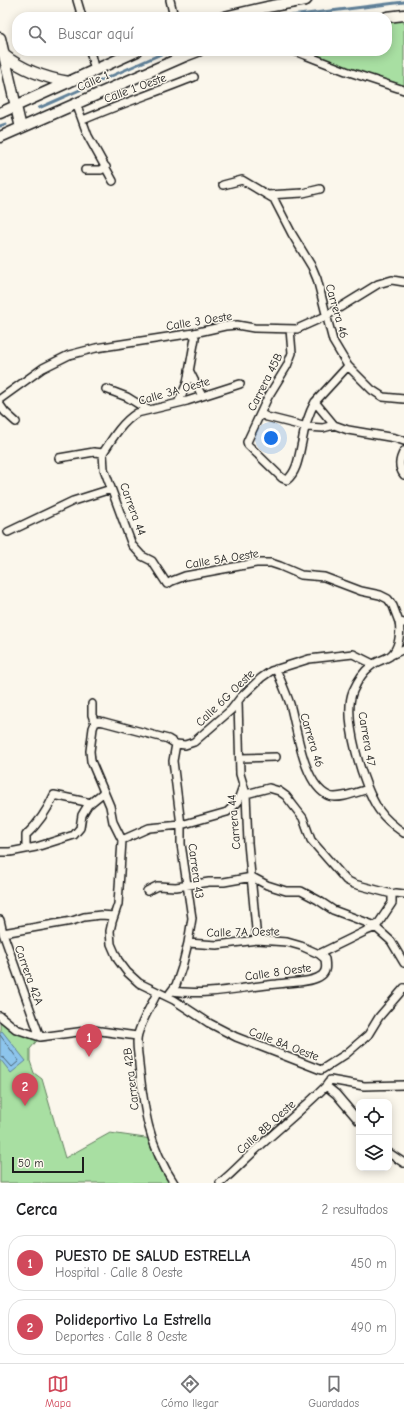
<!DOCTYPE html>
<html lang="es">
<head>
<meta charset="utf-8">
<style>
  body { margin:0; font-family:"Comic Neue",sans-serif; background:#f6f6f6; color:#202124 }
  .controls { position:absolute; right:12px; bottom:12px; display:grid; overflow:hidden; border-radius:8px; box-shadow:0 2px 10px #0003 }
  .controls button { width:36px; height:36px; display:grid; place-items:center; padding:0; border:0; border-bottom:1px solid #e0e0e0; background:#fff; color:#202124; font:20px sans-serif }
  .scale { position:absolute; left:12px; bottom:10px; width:72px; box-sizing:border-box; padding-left:4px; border:2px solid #1c1c1c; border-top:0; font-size:11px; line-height:14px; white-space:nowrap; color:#1c1c1c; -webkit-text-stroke:3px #fbf7ec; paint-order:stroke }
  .you { position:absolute; left:271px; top:438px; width:14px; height:14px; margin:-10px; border:3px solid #fff; border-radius:50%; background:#1a73e8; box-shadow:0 0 0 6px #1a73e833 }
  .badge { display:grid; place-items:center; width:26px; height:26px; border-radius:50%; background:#d1495b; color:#fff; font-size:13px; font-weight:700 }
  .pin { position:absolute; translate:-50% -33px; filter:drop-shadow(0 1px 2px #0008) }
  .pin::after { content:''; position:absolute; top:21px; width:14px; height:12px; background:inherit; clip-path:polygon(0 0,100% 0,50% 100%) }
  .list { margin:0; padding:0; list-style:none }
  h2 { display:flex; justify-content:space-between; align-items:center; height:52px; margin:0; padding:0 16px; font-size:17px }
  h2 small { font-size:13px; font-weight:400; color:#757577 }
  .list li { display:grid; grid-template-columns:26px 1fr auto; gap:12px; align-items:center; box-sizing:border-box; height:56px; margin:0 8px 8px; padding:0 8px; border:1px solid #e0e0e0; border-radius:16px }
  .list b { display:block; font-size:15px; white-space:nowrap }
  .list p { margin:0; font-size:13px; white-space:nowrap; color:#757577 }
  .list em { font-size:13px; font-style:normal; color:#757577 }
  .icon { flex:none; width:22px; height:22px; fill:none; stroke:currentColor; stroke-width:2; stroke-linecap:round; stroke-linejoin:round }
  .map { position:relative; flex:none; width:404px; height:1183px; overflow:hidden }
  .search { position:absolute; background:#fff; box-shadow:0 2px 10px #0003; left:12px; right:12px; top:12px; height:44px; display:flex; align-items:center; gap:10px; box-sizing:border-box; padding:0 14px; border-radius:16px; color:#757577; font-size:15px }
  .sheet { height:180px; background:#fff }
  nav { display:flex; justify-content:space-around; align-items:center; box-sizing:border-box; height:56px; border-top:1px solid #e0e0e0; background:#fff; font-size:11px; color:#757577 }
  nav a { display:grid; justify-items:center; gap:2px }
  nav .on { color:#d1495b }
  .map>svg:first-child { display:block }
  .green { fill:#a8dfa2; stroke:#627e5f }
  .water { fill:#8dc5ec; stroke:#608199 }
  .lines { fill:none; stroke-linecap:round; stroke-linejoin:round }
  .shore { stroke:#49606f; stroke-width:1 }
  .stream { stroke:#608199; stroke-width:3 }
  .street-casing { stroke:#1c1c1c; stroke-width:10 }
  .secondary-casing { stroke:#1c1c1c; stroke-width:13 }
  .street { stroke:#fbf7ec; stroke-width:7 }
  .secondary { stroke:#fbf7ec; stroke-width:10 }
  .labels { text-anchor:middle; stroke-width:3; stroke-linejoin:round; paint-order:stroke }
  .street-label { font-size:12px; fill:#1c1c1c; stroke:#fbf7ec }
</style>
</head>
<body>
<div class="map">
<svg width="404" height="1183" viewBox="0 0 404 1183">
  <rect width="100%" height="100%" fill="#fbf7ec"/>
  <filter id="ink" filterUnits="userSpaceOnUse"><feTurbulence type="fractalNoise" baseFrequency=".025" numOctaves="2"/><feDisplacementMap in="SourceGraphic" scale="8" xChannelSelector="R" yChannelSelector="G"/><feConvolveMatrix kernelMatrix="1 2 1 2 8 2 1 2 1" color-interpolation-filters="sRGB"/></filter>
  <g filter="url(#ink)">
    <path class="green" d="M404,15V90L295,51H387V17Z
      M0,1016L16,1029L40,1037L30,1049V1061L34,1073L42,1079L65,1158L110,1133L152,1139L174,1183H0Z"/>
    <path class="water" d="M2,1031L26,1061L11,1073L0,1059V1032Z"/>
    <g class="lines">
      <path class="shore" d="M0,1035L19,1061L12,1067L4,1058L0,1057"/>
      <path class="stream" d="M282,17L404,2
        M39,108L168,51
        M0,126L6,124"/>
      <defs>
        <path id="street" d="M77,0L82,17
          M170,0L174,17
          M90,51L95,71
          M295,51L346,71L404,90
          M76,103L88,136L113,181
          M83,120C120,104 157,92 194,77
          M85,170H101L106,167
          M223,185L242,180L274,199L292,234L312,267L317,279L333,341L348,366L372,390L383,397L404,399
          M267,195L303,193L320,189
          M290,329L292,353L287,366L268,397L247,442L248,445L282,478L287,480C298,471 299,454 302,442C304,430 309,413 315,402L348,366
          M189,370L202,396
          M106,389L127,397L148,410
          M0,399L43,368L69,355L96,348L194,333L225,326L237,325L254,328L297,329L326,316L378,284L392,280L404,282
          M315,402L334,425
          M178,403L187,383L195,338L194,333
          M0,405L5,412L16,422
          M261,414L267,417L307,427L323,428L334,425L348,430L395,438L404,441
          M404,451C399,460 398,467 404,475
          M103,453L104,469L132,545L142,556L152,561L167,584L172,581L185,576L256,563H271L280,566L301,575L324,577L361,591L380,595L388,599L393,606L399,622L404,623
          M59,458L94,452L103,453C112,439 122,422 137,413L187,401L240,384
          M8,532L73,501L111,489
          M399,622C401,633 399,649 390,656C384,660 376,661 371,666C364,671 357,682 353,691C342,717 363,787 379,810C386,820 395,827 404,833
          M391,655L404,649
          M276,669C281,681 286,692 290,704C297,728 303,785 329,796C338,800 358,792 368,789
          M238,701L240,774L246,794L248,843L257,940
          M92,704V715L95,723L93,728L90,751L91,761L110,806L113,822L122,840L118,904L112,922L110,931L111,944L118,960L127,972L139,983L174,1000L209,1023L236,1037L321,1070L346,1054L368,1035L379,1017L404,988
          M95,723L99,721L104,722L168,739L176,744L185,745L194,742L231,710L241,697L261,678L271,671L309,659L353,654L373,664
          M240,758L276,757
          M246,794L269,788L279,791L286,796L303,818L311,840L346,880L354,884L392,894
          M122,840L149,828L181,825L227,812L237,803L243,786
          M26,848V835C39,823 47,811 54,795L91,803
          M0,852H10L36,847L74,835L80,828L82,815L88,805L104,792
          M147,891L157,886L176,887L209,882H224L252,877L267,885L286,891H301L318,900L333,910L373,925L391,941L404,963
          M0,920L3,933L40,1037
          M3,933L72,921L84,917L101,915L114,916
          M188,943L217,945L257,940L287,942L301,946L319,954
          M172,991C206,996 243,987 277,984C289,982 309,983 319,977C327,973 326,966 325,959L319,954L366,931L376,927L392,903V894L396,893L404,894
          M157,993C151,1006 142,1020 138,1034C135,1043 139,1056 139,1065C144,1110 148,1144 174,1183
          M170,993L176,985L182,967L188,943L192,918L181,844V825L173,761L176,744
          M0,1016L16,1029L40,1037L93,1030L137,1036
          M330,1080L364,1086L404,1085
          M328,1083L326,1086L336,1094L359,1121
          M389,1153L404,1163
          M220,1183C235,1171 247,1157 261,1145C283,1125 305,1107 326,1086"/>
        <path id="secondary" d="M224,17L267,7L306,0
          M387,17L404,15
          M0,38L21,128
          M4,55C23,70 45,78 69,82
          M0,113L137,51
          M0,137L185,56L198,51"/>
      </defs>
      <use href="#street" class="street-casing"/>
      <use href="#secondary" class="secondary-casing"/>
      <use href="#street" class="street"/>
      <use href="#secondary" class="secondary"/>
    </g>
  </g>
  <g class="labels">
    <g class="street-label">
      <text transform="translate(93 81) rotate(-24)" y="4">Calle 1</text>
      <text transform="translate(135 88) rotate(-20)" y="4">Calle 1 Oeste</text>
      <text transform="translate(337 311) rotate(74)" y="4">Carrera 46</text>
      <text transform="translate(199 321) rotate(-9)" y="4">Calle 3 Oeste</text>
      <text transform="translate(265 382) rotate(-63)" y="4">Carrera 45B</text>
      <text transform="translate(174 391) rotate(-16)" y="4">Calle 3A Oeste</text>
      <text transform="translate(133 509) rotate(70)" y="4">Carrera 44</text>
      <text transform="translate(222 559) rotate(-9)" y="4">Calle 5A Oeste</text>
      <text transform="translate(225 698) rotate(-44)" y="4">Calle 6G Oeste</text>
      <text transform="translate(367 739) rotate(80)" y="4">Carrera 47</text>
      <text transform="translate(312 740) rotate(73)" y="4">Carrera 46</text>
      <text transform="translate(234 822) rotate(-95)" y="4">Carrera 44</text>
      <text transform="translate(196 871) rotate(82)" y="4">Carrera 43</text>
      <text transform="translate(243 932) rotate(-1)" y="4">Calle 7A Oeste</text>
      <text transform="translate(278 972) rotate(-8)" y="4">Calle 8 Oeste</text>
      <text transform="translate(29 975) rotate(70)" y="4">Carrera 42A</text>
      <text transform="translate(284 1044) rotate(21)" y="4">Calle 8A Oeste</text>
      <text transform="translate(131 1079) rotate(-97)" y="4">Carrera 42B</text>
      <text transform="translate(266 1127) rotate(-42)" y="4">Calle 8B Oeste</text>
    </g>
  </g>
</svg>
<div class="controls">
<button><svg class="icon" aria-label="locate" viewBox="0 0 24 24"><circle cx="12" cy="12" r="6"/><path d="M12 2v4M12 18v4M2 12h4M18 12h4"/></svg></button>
<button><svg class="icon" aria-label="layers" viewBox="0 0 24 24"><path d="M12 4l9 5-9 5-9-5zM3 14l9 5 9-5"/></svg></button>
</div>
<div class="scale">50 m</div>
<div class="you"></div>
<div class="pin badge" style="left:89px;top:1057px">1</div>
<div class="pin badge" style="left:25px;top:1106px">2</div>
<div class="search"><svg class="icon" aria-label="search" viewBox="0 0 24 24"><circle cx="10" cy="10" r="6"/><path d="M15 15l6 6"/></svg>Buscar aquí</div>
</div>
<section class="sheet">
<h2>Cerca<small>2 resultados</small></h2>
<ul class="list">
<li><span class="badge">1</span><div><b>PUESTO DE SALUD ESTRELLA</b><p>Hospital · Calle 8 Oeste</p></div><em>450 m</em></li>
<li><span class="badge">2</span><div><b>Polideportivo La Estrella</b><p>Deportes · Calle 8 Oeste</p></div><em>490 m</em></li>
</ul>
</section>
<nav>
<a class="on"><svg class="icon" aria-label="map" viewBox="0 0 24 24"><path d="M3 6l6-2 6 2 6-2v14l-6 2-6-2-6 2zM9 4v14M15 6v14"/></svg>Mapa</a>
<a><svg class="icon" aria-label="directions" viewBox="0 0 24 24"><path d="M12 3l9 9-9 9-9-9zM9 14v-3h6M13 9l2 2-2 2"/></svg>Cómo llegar</a>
<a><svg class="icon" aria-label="saved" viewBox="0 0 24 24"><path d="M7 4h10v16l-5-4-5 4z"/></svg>Guardados</a>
</nav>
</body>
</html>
